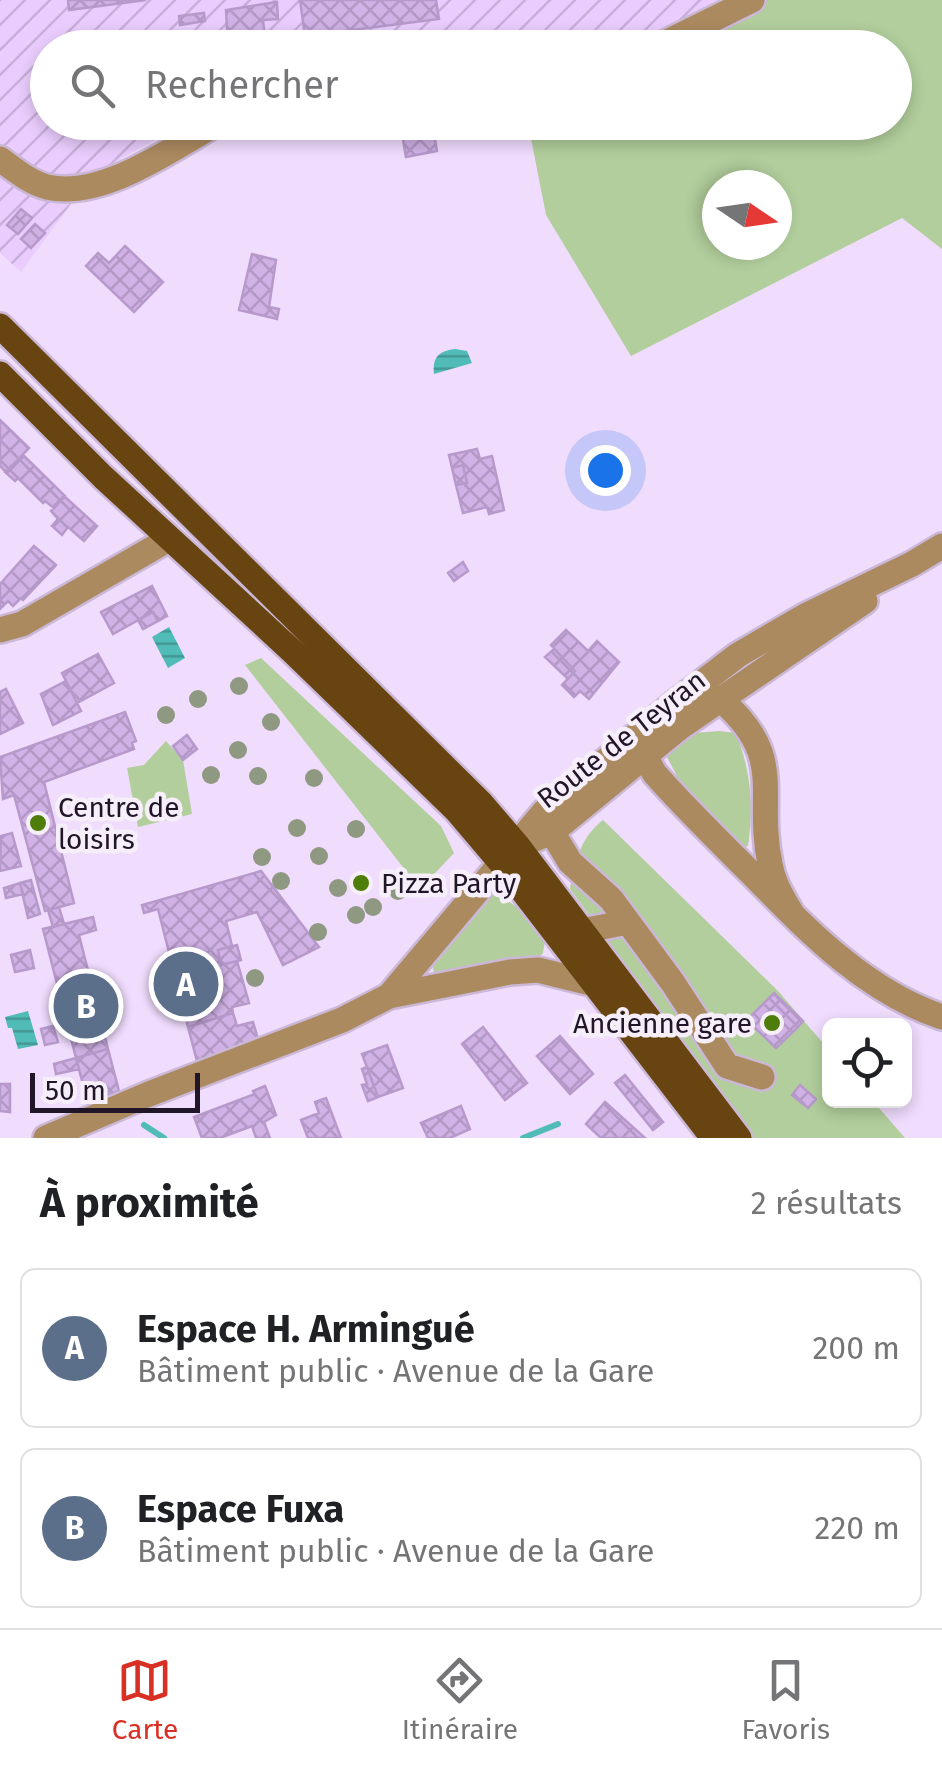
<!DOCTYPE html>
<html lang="fr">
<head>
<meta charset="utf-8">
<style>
  body { margin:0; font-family:"Fira Sans",sans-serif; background:#f2f2f2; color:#202124 }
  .controls { position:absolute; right:30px; bottom:30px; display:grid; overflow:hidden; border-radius:15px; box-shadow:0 5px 15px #0003 }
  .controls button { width:90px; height:90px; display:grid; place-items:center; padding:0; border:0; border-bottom:2px solid #e0e0e0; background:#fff; color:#202124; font:50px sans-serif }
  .compass { position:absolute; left:702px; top:170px; width:90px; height:90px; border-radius:50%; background:#fff; box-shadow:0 5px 15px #0003; rotate:103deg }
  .scale { position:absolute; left:30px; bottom:25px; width:170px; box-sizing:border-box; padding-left:10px; border:5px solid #211528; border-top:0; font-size:28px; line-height:35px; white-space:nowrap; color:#211528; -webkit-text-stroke:8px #f6effa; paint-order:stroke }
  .you { position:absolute; left:605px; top:470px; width:35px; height:35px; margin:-25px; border:8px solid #fff; border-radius:50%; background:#1a73e8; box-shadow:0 0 0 15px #1a73e833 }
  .badge { display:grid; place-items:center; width:65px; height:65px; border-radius:50%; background:#d93025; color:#fff; font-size:32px; font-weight:700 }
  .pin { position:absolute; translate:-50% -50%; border:5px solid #fff; box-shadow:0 2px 10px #0006 }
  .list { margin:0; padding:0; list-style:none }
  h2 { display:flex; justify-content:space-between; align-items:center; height:130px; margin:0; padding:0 40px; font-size:42px }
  h2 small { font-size:32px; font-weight:400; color:#757577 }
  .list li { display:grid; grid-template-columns:65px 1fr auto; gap:30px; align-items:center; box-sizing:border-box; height:160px; margin:0 20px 20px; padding:0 20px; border:2px solid #e0e0e0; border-radius:15px }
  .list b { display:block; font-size:38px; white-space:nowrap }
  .list p { margin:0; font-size:32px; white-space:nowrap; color:#757577 }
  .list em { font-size:32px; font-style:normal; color:#757577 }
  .icon { flex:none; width:55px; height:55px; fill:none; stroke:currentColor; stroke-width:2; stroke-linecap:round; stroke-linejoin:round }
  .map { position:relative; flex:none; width:942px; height:1138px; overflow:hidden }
  .search { position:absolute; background:#fff; box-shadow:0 5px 15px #0003; left:30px; right:30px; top:30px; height:110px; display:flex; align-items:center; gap:25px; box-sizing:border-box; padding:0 35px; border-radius:55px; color:#757577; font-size:38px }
  .sheet { height:490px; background:#fff }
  nav { display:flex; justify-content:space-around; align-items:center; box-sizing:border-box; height:140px; border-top:2px solid #e0e0e0; background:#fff; font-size:28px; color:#757577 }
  nav a { display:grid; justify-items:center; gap:5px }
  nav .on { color:#d93025 }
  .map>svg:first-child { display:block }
  .industrial { fill:url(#industrial-furrows) }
  .green { fill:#b2ce9c; fill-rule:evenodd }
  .water { fill:url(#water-rules) }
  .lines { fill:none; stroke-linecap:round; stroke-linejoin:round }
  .stream { stroke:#51bbb7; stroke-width:6 }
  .building { fill:url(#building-cross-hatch); stroke:#b799cc; stroke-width:2.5 }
  .minor-casing { stroke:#cbb8d7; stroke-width:30 }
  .major-casing { stroke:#cbb8d7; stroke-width:30 }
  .minor { stroke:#ac8a60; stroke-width:25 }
  .major { stroke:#684411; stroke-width:25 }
  .tree { fill:#8f9881 }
  .poi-dot { fill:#4e7e09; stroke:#f6effa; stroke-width:4 }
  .labels { text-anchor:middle; stroke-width:9; stroke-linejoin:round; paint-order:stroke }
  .street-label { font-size:28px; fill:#211528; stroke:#f6effa }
  .poi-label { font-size:28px; fill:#211528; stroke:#f6effa; text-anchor:start }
</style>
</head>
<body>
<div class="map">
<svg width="942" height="1138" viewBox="0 0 942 1138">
  <defs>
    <pattern id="industrial-furrows" width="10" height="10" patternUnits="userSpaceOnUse" patternTransform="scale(2.5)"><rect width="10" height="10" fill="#eacdfe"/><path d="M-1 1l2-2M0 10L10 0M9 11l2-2" fill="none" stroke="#c8afda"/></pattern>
    <pattern id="water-rules" width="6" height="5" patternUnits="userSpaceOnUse" patternTransform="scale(2.5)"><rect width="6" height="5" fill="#51bbb7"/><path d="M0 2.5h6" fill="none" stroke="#439795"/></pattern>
    <pattern id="building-cross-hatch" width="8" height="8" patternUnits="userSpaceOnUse" patternTransform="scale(2.5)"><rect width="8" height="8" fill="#d1b2e7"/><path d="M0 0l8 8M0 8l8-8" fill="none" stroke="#b398c6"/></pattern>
  </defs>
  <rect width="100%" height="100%" fill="#f0dcfd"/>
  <path class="industrial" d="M0,0H718L682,20L608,47L48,48V122L186,123L93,174L21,272L0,253Z"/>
  <path class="green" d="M764,0H942V249L902,218L631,356L546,215L528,123L894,122V48L670,47ZM717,185H777V245H717Z
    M261,658L441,826L454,853L420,889L245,665Z
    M719,731L736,733C751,772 754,805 748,846L740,848L679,780L667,757L693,733Z
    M166,741L183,760L192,814L138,827L127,768L144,765Z
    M603,820L778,991L829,1050L830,1100L873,1101L905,1138H754L570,889C575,862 580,838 603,820Z
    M499,894L526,914L545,940L543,953L538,958L440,975L434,972L432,965L492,895Z
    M171,959L181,999L174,1001L176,1008L169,1010L157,963Z"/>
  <path class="water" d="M455,349L467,351L472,363L434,374C432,357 439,351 455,349Z
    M169,627L185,658L168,668L152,637Z
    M28,1011L38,1045L18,1049L12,1028H8L5,1017Z"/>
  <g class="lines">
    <path class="stream" d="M144,1125L164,1138
      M523,1138L558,1124"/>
  </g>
  <path class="building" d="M68,0H146L69,10Z
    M300,0H436L439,19L305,36Z
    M277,2L278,19L263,20L266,48H228L226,10Z
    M204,13L205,21L180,25L179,16Z
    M400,122H432L437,151L406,157Z
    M21,209L32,218L18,234L7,225Z
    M35,224L45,233L31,248L21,239Z
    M125,246L163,282L134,312L86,266L98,253L109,263Z
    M252,254L276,260L269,307L279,309L277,319L239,310Z
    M0,420L29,448L6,472L0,466Z
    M477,449L480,459L492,456L504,510L489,514L487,507L463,513L456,485L467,483L463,465L452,468L449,455Z
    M23,455L65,496L54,508L45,501L43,503L18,478L15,481L5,472Z
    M463,465L467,483L456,485L452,468Z
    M64,496L97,526L84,541L68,527L62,535L52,526L58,519L51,511Z
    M34,546L56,565L23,600L21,598L13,606L8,601L0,609V584Z
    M463,562L468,571L454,581L448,573Z
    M152,586L167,616L158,621L153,612L113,634L101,612Z
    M153,612L158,621L143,629L138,620Z
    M566,630L588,651L597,641L619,662L589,699L580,691L574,697L562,685L575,671L551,645Z
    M554,649L575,671L568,679L545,657Z
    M98,654L114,683L77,703L62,673Z
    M66,681L81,711L53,725L41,694Z
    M6,689L23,723L0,734V692Z
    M125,712L136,741L132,743L134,749L44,782L74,903L45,911L14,795L3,799L0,757Z
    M187,735L197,749L183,760L173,746Z
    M12,833L21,866L0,871L1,836Z
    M261,871L319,947L283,965L257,912L226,921L232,946L218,950L221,965L237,961L249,1003L232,1007L233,1013L188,1027L158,909L144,913L142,905Z
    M31,880L40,914L28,918L20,883Z
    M20,883L23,894L6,898L4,888Z
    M59,907L64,924L53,927L48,910Z
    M93,917L96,930L79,935L108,1049L76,1058L43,929Z
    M237,945L241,960L221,965L218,950Z
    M30,950L34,968L15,972L11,955Z
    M774,993L803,1021L798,1027L769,998Z
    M769,998L798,1027L776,1048L747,1020Z
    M233,1013L237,1026L253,1022L258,1039L197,1061L188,1027Z
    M53,1026L58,1042L45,1045L41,1029Z
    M483,1027L527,1083L505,1100L462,1044Z
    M560,1036L593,1074L570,1094L537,1056Z
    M387,1045L403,1088L378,1097L362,1054Z
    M108,1049L119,1091L88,1103L76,1058Z
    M76,1058L79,1069L56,1074L54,1064Z
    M367,1067L378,1097L368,1101L362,1085L367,1084L362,1069Z
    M625,1075L663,1122L653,1130L615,1083Z
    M0,1084H10V1112L0,1111Z
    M800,1085L816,1099L808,1108L792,1095Z
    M265,1086L276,1115L264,1122L270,1138H256L252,1126L220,1138H202L194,1117L255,1094L253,1091Z
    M326,1098L341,1138H308L301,1120L319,1113L315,1102Z
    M605,1102L645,1138H601L586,1124Z
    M461,1106L470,1129L450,1138H428L421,1123Z"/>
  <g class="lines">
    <defs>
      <path id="minor" d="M655,48L752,0
        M0,159C15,170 29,182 47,187C102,200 173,148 219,122
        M0,630L22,624L169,539
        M552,832L570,862L611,899L673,983L727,1066L762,1077
        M518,846L552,832L679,728L865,601
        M792,914C783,898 773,883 770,864C755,792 788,757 720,699C675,689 626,731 655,774C686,809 719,841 752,874C808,931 865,991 942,1017
        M582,931L628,922
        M389,996L544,812L670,707L738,655L805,616L912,564L942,546
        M46,1138L149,1094L342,1020L389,996L510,972L538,970L595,984"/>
      <path id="major" d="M0,326L481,803L518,846L739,1138
        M0,374L103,477L292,651L456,810L501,863L713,1138"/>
    </defs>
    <use href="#minor" class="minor-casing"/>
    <use href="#major" class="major-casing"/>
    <use href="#minor" class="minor"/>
    <use href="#major" class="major"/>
  </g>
  <g class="tree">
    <circle cx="239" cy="686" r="9"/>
    <circle cx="198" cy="699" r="9"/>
    <circle cx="166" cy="715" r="9"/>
    <circle cx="271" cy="722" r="9"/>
    <circle cx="238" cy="750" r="9"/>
    <circle cx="211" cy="775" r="9"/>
    <circle cx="258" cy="776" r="9"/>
    <circle cx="314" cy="778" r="9"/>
    <circle cx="297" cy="828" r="9"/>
    <circle cx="356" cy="829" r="9"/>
    <circle cx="319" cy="856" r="9"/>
    <circle cx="262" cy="857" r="9"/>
    <circle cx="281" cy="881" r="9"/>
    <circle cx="338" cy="888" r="9"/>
    <circle cx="398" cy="891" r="9"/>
    <circle cx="373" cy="907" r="9"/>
    <circle cx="356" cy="915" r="9"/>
    <circle cx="318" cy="932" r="9"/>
    <circle cx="255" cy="978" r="9"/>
  </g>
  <g class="poi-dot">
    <circle cx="38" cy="823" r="10"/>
    <circle cx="361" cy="883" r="10"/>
    <circle cx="772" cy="1023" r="10"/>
  </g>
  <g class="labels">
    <g class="street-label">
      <text transform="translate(621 739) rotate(-38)" y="10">Route de Teyran</text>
    </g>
    <g class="poi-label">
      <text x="58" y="817">Centre de<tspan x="58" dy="32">loisirs</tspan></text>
      <text x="381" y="893">Pizza Party</text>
      <text x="752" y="1033" text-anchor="end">Ancienne gare</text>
    </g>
  </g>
</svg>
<div class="controls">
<button><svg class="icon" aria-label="locate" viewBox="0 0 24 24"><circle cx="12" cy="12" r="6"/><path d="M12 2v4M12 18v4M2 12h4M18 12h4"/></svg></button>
</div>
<svg class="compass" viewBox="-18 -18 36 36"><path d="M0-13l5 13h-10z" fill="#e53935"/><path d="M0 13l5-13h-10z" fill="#757577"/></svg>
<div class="scale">50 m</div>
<div class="you"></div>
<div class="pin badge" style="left:186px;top:984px;background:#5c6f8a">A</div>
<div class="pin badge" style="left:86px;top:1006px;background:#5c6f8a">B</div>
<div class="search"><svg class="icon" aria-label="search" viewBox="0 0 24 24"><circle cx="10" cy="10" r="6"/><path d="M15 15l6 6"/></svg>Rechercher</div>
</div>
<section class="sheet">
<h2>À proximité<small>2 résultats</small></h2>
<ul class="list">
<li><span class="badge" style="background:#5c6f8a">A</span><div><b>Espace H. Armingué</b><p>Bâtiment public · Avenue de la Gare</p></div><em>200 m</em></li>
<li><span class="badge" style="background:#5c6f8a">B</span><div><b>Espace Fuxa</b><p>Bâtiment public · Avenue de la Gare</p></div><em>220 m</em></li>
</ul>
</section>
<nav>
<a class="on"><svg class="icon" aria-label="map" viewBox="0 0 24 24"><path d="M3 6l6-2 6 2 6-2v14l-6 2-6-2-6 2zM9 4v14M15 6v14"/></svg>Carte</a>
<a><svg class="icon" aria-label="directions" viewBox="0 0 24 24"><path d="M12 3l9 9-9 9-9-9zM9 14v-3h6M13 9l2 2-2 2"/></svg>Itinéraire</a>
<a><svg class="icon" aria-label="saved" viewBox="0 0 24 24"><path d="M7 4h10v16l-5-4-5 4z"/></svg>Favoris</a>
</nav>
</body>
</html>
